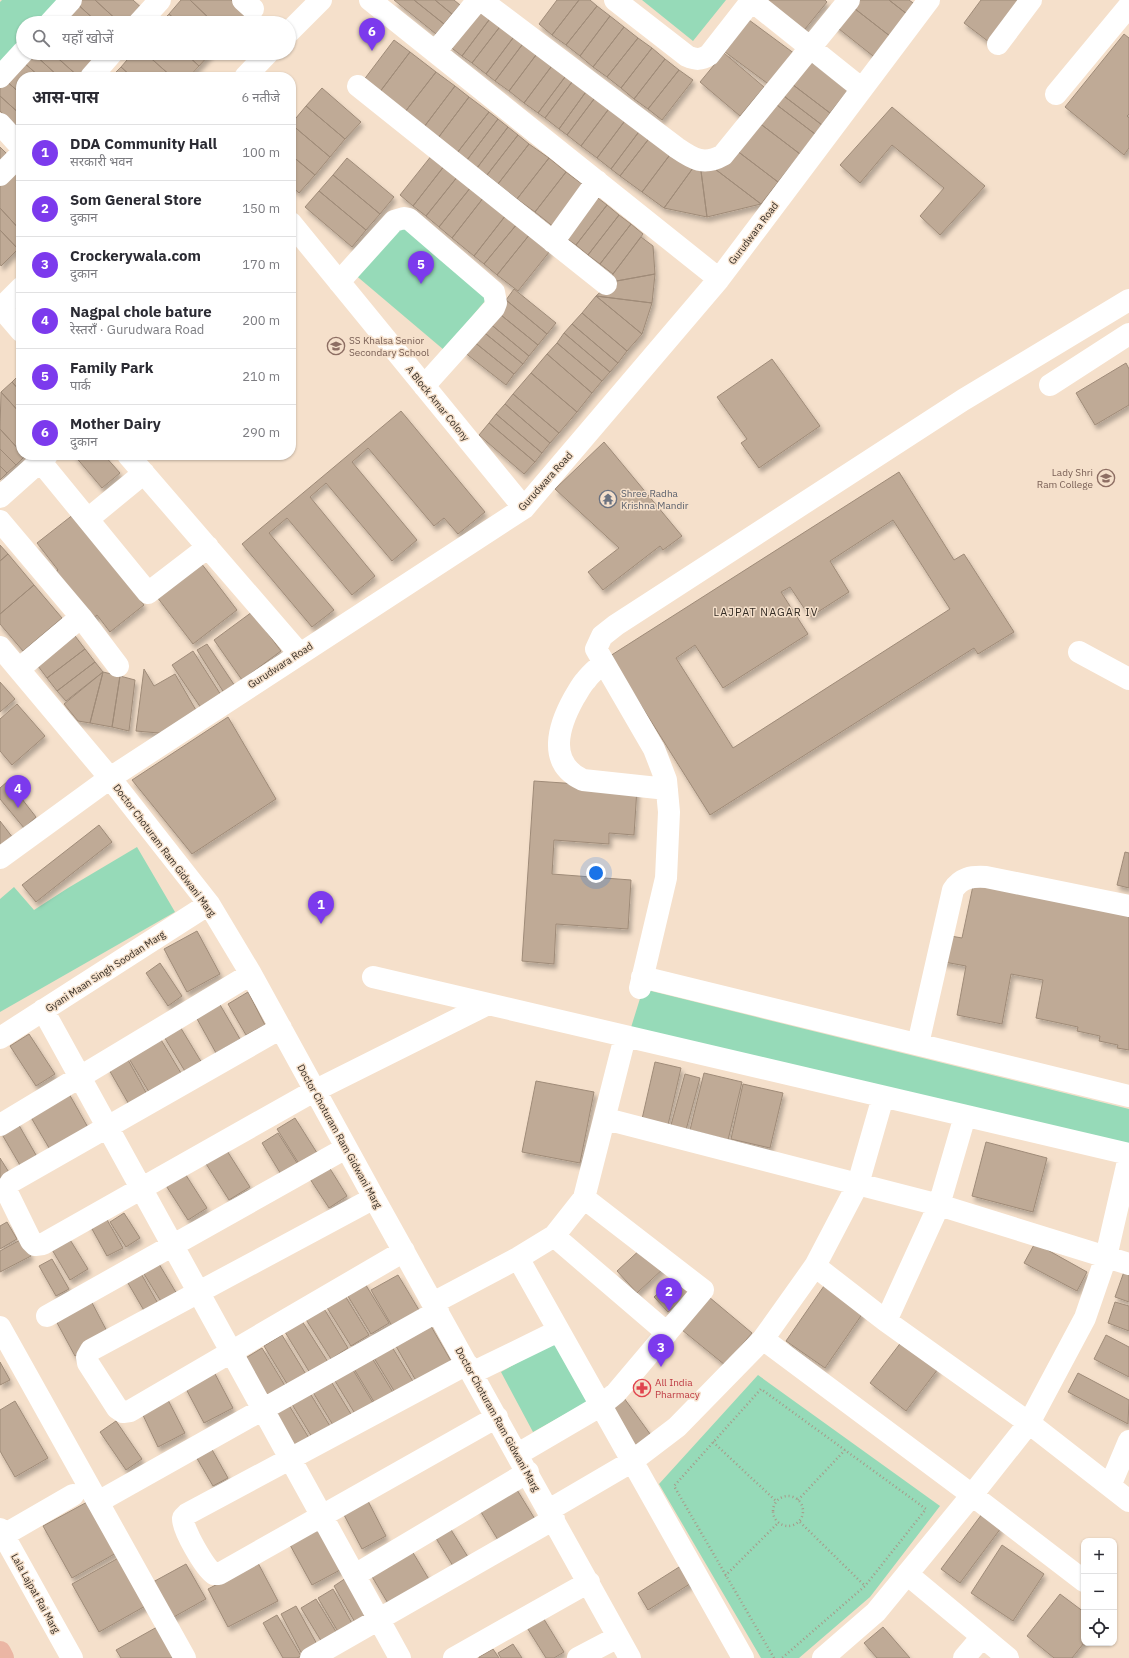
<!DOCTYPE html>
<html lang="hi">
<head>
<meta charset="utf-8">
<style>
  body { margin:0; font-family:"IBM Plex Sans","Noto Sans Devanagari",sans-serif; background:#f7f7f7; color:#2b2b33 }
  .controls { position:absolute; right:12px; bottom:12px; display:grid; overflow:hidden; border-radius:8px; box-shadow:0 1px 3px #0004 }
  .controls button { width:36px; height:36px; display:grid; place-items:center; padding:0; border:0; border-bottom:1px solid #e1e1e2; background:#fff; color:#2b2b33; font:20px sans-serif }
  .you { position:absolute; left:596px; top:873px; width:14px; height:14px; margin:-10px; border:3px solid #fff; border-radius:50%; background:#1a73e8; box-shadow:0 0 0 6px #1a73e833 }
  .badge { display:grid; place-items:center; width:26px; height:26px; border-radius:50%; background:#7c3aed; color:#fff; font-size:13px; font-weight:700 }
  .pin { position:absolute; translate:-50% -33px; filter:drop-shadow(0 1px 2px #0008) }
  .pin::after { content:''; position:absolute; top:21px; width:14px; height:12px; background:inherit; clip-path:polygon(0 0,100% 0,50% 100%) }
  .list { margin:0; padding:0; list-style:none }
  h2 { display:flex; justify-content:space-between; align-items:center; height:52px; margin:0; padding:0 16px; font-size:17px }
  h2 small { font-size:13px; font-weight:400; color:#7c7c81 }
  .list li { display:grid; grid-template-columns:26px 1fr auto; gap:12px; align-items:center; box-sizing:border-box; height:56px; padding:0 16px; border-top:1px solid #e1e1e2 }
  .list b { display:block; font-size:15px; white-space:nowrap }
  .list p { margin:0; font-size:13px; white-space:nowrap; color:#7c7c81 }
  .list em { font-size:13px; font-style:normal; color:#7c7c81 }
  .icon { flex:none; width:22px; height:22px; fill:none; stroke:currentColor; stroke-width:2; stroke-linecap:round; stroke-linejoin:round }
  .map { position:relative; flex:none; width:1129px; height:1658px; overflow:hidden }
  .search { position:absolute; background:#fff; box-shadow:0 1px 3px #0004; left:16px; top:16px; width:280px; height:44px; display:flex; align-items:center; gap:10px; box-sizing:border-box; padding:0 14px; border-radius:22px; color:#7c7c81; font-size:15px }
  .panel { position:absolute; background:#fff; box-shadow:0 1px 3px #0004; left:16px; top:72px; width:280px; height:388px; border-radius:16px }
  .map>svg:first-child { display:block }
  .green { fill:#96dab8 }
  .building { fill:#bfaa96; stroke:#9f8b78; fill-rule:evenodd; filter:url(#shadow) }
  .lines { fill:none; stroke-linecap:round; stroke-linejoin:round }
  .path { stroke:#a79888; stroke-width:2.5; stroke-dasharray:1 3; stroke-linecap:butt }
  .minor { stroke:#fff; stroke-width:22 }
  .major { stroke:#ebb6a4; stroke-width:22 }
  .labels { text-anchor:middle; stroke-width:3; stroke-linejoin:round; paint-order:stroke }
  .street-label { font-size:10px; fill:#342c24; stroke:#f5e0cb }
  .education-label { font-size:10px; fill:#785e54; stroke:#f5e0cb; text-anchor:start }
  .worship-label { font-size:10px; fill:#5b616d; stroke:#f5e0cb; text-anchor:start }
  .health-label { font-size:10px; fill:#be3a42; stroke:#f5e0cb; text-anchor:start }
  .neighbourhood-label { font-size:11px; letter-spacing:1px; fill:#342c24; stroke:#f5e0cb }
</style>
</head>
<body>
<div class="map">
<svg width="1129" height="1658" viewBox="0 0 1129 1658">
  <defs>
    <filter id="shadow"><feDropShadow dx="2.5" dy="4.5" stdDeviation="2" flood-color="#0004"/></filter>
  </defs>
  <rect width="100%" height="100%" fill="#f5e0cb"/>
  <path class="green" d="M2,0H65L42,23H23V42L0,65V2Z
    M642,0H726L693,41Z
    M399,219L490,295L444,350L353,273Z
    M137,847L175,912L0,1012V899L14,887L34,910L68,888Z
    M643,989L1129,1109V1151L628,1037Z
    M554,1342L587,1402L533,1432L501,1372Z
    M758,1375L940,1506L870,1597L799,1658H761L659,1484Z"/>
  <path class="building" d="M75,0H95L120,23H98L74,1Z
    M95,0H133L145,11L134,23H120Z
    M181,0H190L214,23H179L169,14Z
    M190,0H231L247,14L239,23H214Z
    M394,0H414L444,24L436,34Z
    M414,0H435L452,14L444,24Z
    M435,0H454L460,5L452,14Z
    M557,0H579L552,35L539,24Z
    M579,0H590L597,6L566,45L552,35Z
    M760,0H825L827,2L801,34Z
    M854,0H889L912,18L895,40L850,5Z
    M889,0H909L920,8L912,18Z
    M981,0H1020L989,42L964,23Z
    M74,1L98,23H79L66,10Z
    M850,5L895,40L878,60L834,25Z
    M479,6L492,16L462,56L449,46Z
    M597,6L610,16L580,56L566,45Z
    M66,10L79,23H60Z
    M169,14L179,23H160Z
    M492,16L502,24L472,63L462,56Z
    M610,16L624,27L593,67L580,56Z
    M749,20L795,54L771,86L725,52Z
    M502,24L516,34L486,74L472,63Z
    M624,27L638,38L607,77L593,67Z
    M516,34L525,41L495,81L486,74Z
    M1124,34L1129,38V114L1127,116L1129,118V148L1124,155L1065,107Z
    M638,38L652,48L621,88L607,77Z
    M394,40L410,52L379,93L363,81Z
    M525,41L539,51L509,91L495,81Z
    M652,48L665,59L634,99L621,88Z
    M539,51L554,63L524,103L509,91Z
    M410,52L436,72L405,112L379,93Z
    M33,53L59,77H40L21,60Z
    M33,53H52L79,77H59Z
    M52,53H93L101,60L85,77H79Z
    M133,53H145L172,77H132L121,67Z
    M145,53H185L199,66L189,77H172Z
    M185,53H211L199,66Z
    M724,53L764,87L740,116L700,82Z
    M802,55L848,90L830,113L784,78Z
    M665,59L679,70L648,109L634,99Z
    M21,60L40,77H21V94L4,79Z
    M554,63L568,73L538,113L524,103Z
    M121,67L132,77H111Z
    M679,70L693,80L662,120L648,109Z
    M436,72L455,86L424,127L405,112Z
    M568,73L575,78L545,118L538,113Z
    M575,78L588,89L559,129L545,118Z
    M784,78L830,113L822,125L776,90Z
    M4,79L21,94V115L0,96V83Z
    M455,86L469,97L438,138L424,127Z
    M322,88L361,122L345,139L306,106Z
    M588,89L597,95L567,135L559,129Z
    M776,90L822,125L815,134L769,99Z
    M597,95L611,106L581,146L567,135Z
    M0,96L21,115V130L0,111Z
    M469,97L489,112L457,153L438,138Z
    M769,99L815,134L800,154L754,119Z
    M306,106L345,139L330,157L291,124Z
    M611,106L627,118L597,158L581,146Z
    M892,107L985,186L940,235L920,216L944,188L892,145L860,183L840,165Z
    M489,112L498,119L467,160L457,153Z
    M627,118L641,129L611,169L597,158Z
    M498,119L508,127L477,168L467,160Z
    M754,119L800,154L778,182L732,147Z
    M291,124L330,157L315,175L291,155Z
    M508,127L518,135L487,175L477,168Z
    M641,129L651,136L620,176L611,169Z
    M518,135L529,144L498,184L487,175Z
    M651,136L672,152L642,192L620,176Z
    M529,144L549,158L517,199L498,184Z
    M0,147L9,156L0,164Z
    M732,147L778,182L761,204L715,169Z
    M672,152L693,168L664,208L642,192Z
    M291,155L315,175L299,193L291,186Z
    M432,155L445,165L413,206L400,195Z
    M347,158L394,197L380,214L333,175Z
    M549,158L566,172L535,212L517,199Z
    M445,165L458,176L426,216L413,206Z
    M21,166V231L0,208V186Z
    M693,168L701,171L707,217L664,208Z
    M715,169L761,204L707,217L701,171Z
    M566,172L586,187L555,228L535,212Z
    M333,175L380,214L366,230L319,191Z
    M458,176L471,187L439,227L426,216Z
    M471,187L484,197L452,238L439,227Z
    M319,191L366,230L352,247L305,207Z
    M594,195L607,205L576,245L563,236Z
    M484,197L506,215L474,256L452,238Z
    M607,205L619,215L588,255L576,245Z
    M0,208L21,231V247L18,249L0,230Z
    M506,215L517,224L484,264L474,256Z
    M619,215L631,224L600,264L588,255Z
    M517,224L530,234L497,275L484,264Z
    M631,224L643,234L613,274L600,264Z
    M0,230L18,249L1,266L0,264Z
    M530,234L550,251L518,291L497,275Z
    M641,237L653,246L655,274L611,282L613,274Z
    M655,274L652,303L596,296L611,282Z
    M514,289L556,323L547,334L506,300Z
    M596,296L652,303L642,334Z
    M596,296L642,334L627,351L582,313Z
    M506,300L547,334L538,345L496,311Z
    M496,311L538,345L529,356L488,322Z
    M582,313L627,351L618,363L572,324Z
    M488,322L529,356L523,364L481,330Z
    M572,324L618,363L610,372L564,333Z
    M481,330L523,364L514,374L473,341Z
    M564,333L610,372L602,381L557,343Z
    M473,341L514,374L506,385L464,352Z
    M557,343L602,381L592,393L547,354Z
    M547,354L592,393L577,412L531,373Z
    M772,359L820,426L759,468L741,443L747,439L717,397Z
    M1126,363L1129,369V405L1095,425L1076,393Z
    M21,373V392L12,382Z
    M531,373L577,412L559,433L513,394Z
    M12,382L21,392V414L1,392Z
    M1,392L21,414V452L0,429Z
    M513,394L559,433L550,443L505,404Z
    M505,404L550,443L542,453L496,414Z
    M401,411L485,512L458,534L444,518L434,526L368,448L352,462L417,540L392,561L326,483L310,497L375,576L352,595L287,518L269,533L334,610L312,627L242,544Z
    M496,414L542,453L535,462L489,423Z
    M489,423L535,462L524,474L479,435Z
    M0,429L21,452V455L25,456L16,465L0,449Z
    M604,442L682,536L663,550L660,546L603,590L588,572L619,548L555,489Z
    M0,449L16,465L7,473L0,466Z
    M74,455H104L120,473L102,488Z
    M0,466L7,473L0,480Z
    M899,472L954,560L964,554L1014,632L978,654L974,648L710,815L610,656ZM893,520L950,609L733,748L676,658L695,645L723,688L808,634L781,592L790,587L810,617L849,592L830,561Z
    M74,514L144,605L110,632L97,615L92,619L49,577L58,570L37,543Z
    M0,545L8,554L0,561Z
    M8,554L34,585L0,614V561Z
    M201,563L237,610L193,644L157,597Z
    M34,585L62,618L23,651L0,624V614Z
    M252,612L281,651L242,680L214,640Z
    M72,632L85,649L47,678L35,662Z
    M207,644L237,689L226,696L197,650Z
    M85,649L95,662L57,691L47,678Z
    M193,651L221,695L201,708L172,665Z
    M95,662L103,672L66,701L57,691Z
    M144,669L154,686L175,674L200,717L170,734L136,731Z
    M103,672L120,676L112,727L90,723Z
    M103,672L90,723L78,721L64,704Z
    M120,676L135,680L129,731L112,727Z
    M0,682L15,699L0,712Z
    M17,704L45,736L12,765L0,751V719Z
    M228,717L276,799L192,854L132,780Z
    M8,781L36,817L24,828L0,799V788Z
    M534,781L637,788L634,835L609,833V844L554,840L552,874L631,880L628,929L556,924L554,964L522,961Z
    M0,821L13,838L0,848Z
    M99,825L112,842L36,902L22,885Z
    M1125,852L1129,853V888L1117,885Z
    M974,881L1129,912V1050L1117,1048L1118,1045L1099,1041L1100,1036L1077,1031L1078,1027L1036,1018L1043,980L1011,974L1002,1024L957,1015L966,966L939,961L945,935L962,938Z
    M197,931L220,974L187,992L164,949Z
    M160,963L182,996L168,1006L146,973Z
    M248,992L265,1025L246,1035L228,1004Z
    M219,1003L240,1039L216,1053L196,1017Z
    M179,1025L202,1063L186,1073L163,1035Z
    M29,1034L55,1074L36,1086L10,1046Z
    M160,1038L184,1078L152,1097L128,1057Z
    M127,1058L149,1098L131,1108L108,1068Z
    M655,1062L681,1068L668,1125L642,1119Z
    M704,1073L742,1082L728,1140L690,1130Z
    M685,1074L700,1078L686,1130L671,1125Z
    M536,1081L594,1092L580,1163L522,1152Z
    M743,1084L783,1093L770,1148L731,1139Z
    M68,1092L90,1131L52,1153L29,1114Z
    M295,1118L319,1156L301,1167L277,1129Z
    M16,1120L40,1162L24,1172L0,1131Z
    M278,1133L299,1166L282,1176L262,1143Z
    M986,1142L1047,1158L1033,1212L972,1196Z
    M224,1146L250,1187L229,1200L203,1159Z
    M0,1158L10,1174L0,1180Z
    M329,1167L347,1196L329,1208L310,1179Z
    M184,1172L207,1208L188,1220L165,1184Z
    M102,1211L123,1248L107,1256L87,1220Z
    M124,1213L140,1238L126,1247L110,1222Z
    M7,1222L17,1239L0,1249V1226Z
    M69,1238L88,1269L70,1280L51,1248Z
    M22,1239L31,1256L0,1272V1251Z
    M1035,1243L1087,1272L1077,1291L1024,1263Z
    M644,1246L664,1268L637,1293L617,1271Z
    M52,1259L69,1289L56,1296L39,1266Z
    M156,1259L180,1299L165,1308L141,1269Z
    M1126,1266L1129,1267V1302L1115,1297Z
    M139,1270L160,1307L146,1314L125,1278Z
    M398,1275L419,1310L392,1326L371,1290Z
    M678,1275L692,1290L668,1312L654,1297Z
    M364,1282L389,1323L371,1334L346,1293Z
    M824,1286L863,1313L825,1368L786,1341Z
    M344,1294L369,1335L351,1346L326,1306Z
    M709,1297L752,1333L725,1365L682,1330Z
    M90,1299L110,1337L75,1356L55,1319Z
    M1115,1302L1129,1306V1331L1108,1323Z
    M323,1307L348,1348L331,1359L305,1318Z
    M302,1321L328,1362L310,1373L285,1332Z
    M428,1321L454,1366L419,1386L393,1341Z
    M282,1335L307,1376L289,1387L264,1346Z
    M1106,1335L1129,1347V1377L1094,1359Z
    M902,1341L938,1369L906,1411L870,1383Z
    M389,1342L414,1383L396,1394L371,1353Z
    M262,1348L287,1389L269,1400L244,1359Z
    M369,1353L394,1394L376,1405L351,1364Z
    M0,1362L10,1380L0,1385Z
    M350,1365L375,1406L357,1417L332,1376Z
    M213,1370L233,1408L204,1423L184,1385Z
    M1078,1373L1129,1400L1128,1424L1068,1392Z
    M329,1378L354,1419L336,1430L311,1389Z
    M308,1390L333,1431L315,1442L290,1401Z
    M167,1398L185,1433L158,1447L141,1411Z
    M624,1398L653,1438L638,1450L611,1408Z
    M15,1401L48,1458L15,1477L0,1451V1410Z
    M287,1402L312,1443L294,1454L270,1413Z
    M116,1421L142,1459L126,1470L100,1432Z
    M210,1446L228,1478L213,1486L195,1455Z
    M514,1485L538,1524L501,1545L478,1507Z
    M89,1501L118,1552L72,1578L43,1526Z
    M368,1501L386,1536L362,1549L343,1513Z
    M982,1514L1001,1528L960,1583L941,1569Z
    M448,1525L468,1557L453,1566L434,1535Z
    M319,1529L342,1569L312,1585L290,1545Z
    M1002,1545L1044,1574L1013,1621L971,1593Z
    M412,1551L430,1581L389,1605L371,1575Z
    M122,1556L149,1604L99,1632L72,1584Z
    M687,1562L698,1579L648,1610L638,1593Z
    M258,1563L278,1601L228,1627L208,1589Z
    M186,1564L206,1599L172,1618L153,1582Z
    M349,1576L372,1615L356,1624L334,1586Z
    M333,1589L354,1627L340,1635L318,1598Z
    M1060,1594L1084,1612V1643L1072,1658H1054L1027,1636Z
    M316,1599L338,1635L323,1644L301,1608Z
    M296,1606L318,1646L302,1654L281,1614Z
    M277,1615L301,1656L297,1658H283L263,1623Z
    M542,1616L564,1652L554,1658H546L526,1626Z
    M157,1627L176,1658H121L116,1650Z
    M883,1627L910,1658H877L864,1643Z
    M513,1644L522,1658H501L498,1653Z
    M493,1649L499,1658H479V1657Z"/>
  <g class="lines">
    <path class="path" d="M713,1442L776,1501
      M773 1511a15 15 0 1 1 30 0a15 15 0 1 1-30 0Z
      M798,1500L845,1450
      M800,1522L865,1586
      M725,1576L778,1523
      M774,1658L674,1486L761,1389L926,1509L865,1586L782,1658"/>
    <path class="minor" d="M243,0L253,9
      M370,0L719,279
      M481,0L677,148C693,159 704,166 723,155L849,0
      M615,0L687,56C696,60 701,60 709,55L752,0
      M752,1L862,89
      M50,23L71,0
      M139,23L160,0
      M289,32L321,0
      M998,44L1031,0
      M435,52L478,0
      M0,77L23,52
      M91,77L112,53
      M245,77L268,53
      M358,86L606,284
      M1056,94L1129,6
      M0,124L21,147
      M0,175L21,154
      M291,223L524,508
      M553,242L597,181
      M339,282L394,221L404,218L409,219L494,292L496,303L494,308L424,386
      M1,308L21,331
      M0,309L21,288
      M1050,385L1129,334
      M128,455L299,653
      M40,461L148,593L208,547
      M0,497L47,455
      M88,519L144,473
      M0,521L81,617L118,666
      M0,647L110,778L209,904L251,974L374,1198L630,1658
      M1079,652L1129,679
      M603,663C598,668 591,673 586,680C581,685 578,692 574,698C559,725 546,763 583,780L667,789
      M19,669L81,617
      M0,858L110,778L524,508L719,279L929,0
      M373,977L1129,1154
      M642,977L1129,1096
      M640,988L666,878L669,812L666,780L654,749L596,649L602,636L616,625L963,400L1129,300
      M43,1010L400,1658
      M281,1028L11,1182L6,1190L31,1241L35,1245L43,1244L314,1091L488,1004
      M0,1038L209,904
      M918,1044L953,890C961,878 971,876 986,877L1129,906
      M883,1097L858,1184L815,1266L886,1321L1029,1423L1129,1501
      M606,1119L939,1205L1129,1264
      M0,1125L251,974
      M374,1198L91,1350L87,1357L88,1363L117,1408L123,1412L130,1411L404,1251
      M554,1236L667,1333
      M518,1258L743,1658
      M815,1266L763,1339L972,1495L1084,1581
      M433,1303L518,1258L554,1236L584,1198L625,1037
      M47,1316L346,1148
      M886,1321L939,1205L965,1116
      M0,1327L185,1658
      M467,1364L187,1514L183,1518C182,1529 205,1568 214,1574H219L497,1417
      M472,1373L558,1331
      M518,1454L600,1406L616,1393L703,1290L584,1198
      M1110,1486L1129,1441
      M98,1502L438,1311
      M549,1510L631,1462L677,1427L763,1339
      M0,1529L72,1658
      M4,1535L73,1495
      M907,1574L1008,1658
      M355,1575L528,1472
      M311,1658L554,1519
      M454,1658L589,1582
      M578,1658L618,1637
      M823,1658L876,1612L972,1495L1029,1423L1085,1318L1106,1257L1129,1157
      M964,1658L982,1637"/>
    <path class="major" d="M0,1652L3,1658"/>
  </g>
  <defs>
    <symbol id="school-ring" viewBox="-11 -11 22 22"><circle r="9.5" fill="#f5e0cb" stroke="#8d6e63" stroke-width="1.5"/><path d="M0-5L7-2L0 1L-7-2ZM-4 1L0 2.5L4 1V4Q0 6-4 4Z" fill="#8d6e63"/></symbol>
    <symbol id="university-ring" viewBox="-11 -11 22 22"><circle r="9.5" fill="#f5e0cb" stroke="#8d6e63" stroke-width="1.5"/><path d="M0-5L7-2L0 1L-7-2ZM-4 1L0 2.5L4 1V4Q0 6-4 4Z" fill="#8d6e63"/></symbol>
    <symbol id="temple-ring" viewBox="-11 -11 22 22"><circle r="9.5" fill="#f5e0cb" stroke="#6b7280" stroke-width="1.5"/><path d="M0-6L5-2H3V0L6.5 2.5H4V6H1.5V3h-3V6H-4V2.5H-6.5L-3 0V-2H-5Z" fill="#6b7280"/></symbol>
    <symbol id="pharmacy-ring" viewBox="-11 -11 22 22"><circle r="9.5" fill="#f5e0cb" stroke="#e0444e" stroke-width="1.5"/><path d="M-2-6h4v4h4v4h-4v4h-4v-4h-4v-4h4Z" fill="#e0444e"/></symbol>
  </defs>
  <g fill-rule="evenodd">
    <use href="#school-ring" x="326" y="336" width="20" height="20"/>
    <use href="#university-ring" x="1096" y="468" width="20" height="20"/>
    <use href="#temple-ring" x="598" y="489" width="20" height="20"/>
    <use href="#pharmacy-ring" x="632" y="1378" width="20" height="20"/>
  </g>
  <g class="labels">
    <g class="street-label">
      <text transform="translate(753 233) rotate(-53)" y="4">Gurudwara Road</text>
      <text transform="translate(438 403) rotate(51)" y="4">A Block Amar Colony</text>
      <text transform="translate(545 481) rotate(-48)" y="4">Gurudwara Road</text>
      <text transform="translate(280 665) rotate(-33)" y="4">Gurudwara Road</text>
      <text transform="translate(165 850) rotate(53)" y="4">Doctor Choturam Ram Gidwani Marg</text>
      <text transform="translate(105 971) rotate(-33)" y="4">Gyani Maan Singh Soodan Marg</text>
      <text transform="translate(340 1136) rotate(61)" y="4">Doctor Choturam Ram Gidwani Marg</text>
      <text transform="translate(498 1419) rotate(61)" y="4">Doctor Choturam Ram Gidwani Marg</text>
      <text transform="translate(36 1593) rotate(61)" y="4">Lala Lajpat Rai Marg</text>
    </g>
    <g class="education-label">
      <text x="349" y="344">SS Khalsa Senior<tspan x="349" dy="12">Secondary School</tspan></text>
      <text x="1093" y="476" text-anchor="end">Lady Shri<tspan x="1093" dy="12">Ram College</tspan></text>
    </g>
    <g class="worship-label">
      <text x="621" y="497">Shree Radha<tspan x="621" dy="12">Krishna Mandir</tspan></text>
    </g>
    <g class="health-label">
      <text x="655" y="1386">All India<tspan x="655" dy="12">Pharmacy</tspan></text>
    </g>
    <g class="neighbourhood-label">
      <text x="766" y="616">LAJPAT NAGAR IV</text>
    </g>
  </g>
</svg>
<div class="controls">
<button>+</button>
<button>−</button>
<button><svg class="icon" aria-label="locate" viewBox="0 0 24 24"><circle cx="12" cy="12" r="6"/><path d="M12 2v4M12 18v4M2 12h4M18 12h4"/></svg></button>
</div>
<div class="you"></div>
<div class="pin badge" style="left:321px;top:924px">1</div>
<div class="pin badge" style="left:669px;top:1311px">2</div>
<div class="pin badge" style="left:661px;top:1367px">3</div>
<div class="pin badge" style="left:18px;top:808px">4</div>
<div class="pin badge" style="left:421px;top:284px">5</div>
<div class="pin badge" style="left:372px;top:51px">6</div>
<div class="search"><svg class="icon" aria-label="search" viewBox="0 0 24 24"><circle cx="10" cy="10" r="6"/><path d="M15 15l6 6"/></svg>यहाँ खोजें</div>
<section class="panel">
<h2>आस-पास<small>6 नतीजे</small></h2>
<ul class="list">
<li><span class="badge">1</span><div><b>DDA Community Hall</b><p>सरकारी भवन</p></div><em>100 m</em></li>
<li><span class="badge">2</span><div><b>Som General Store</b><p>दुकान</p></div><em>150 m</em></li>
<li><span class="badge">3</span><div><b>Crockerywala.com</b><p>दुकान</p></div><em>170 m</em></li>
<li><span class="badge">4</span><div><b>Nagpal chole bature</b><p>रेस्तराँ · Gurudwara Road</p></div><em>200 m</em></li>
<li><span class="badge">5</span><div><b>Family Park</b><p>पार्क</p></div><em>210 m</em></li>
<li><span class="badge">6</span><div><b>Mother Dairy</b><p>दुकान</p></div><em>290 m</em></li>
</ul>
</section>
</div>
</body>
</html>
